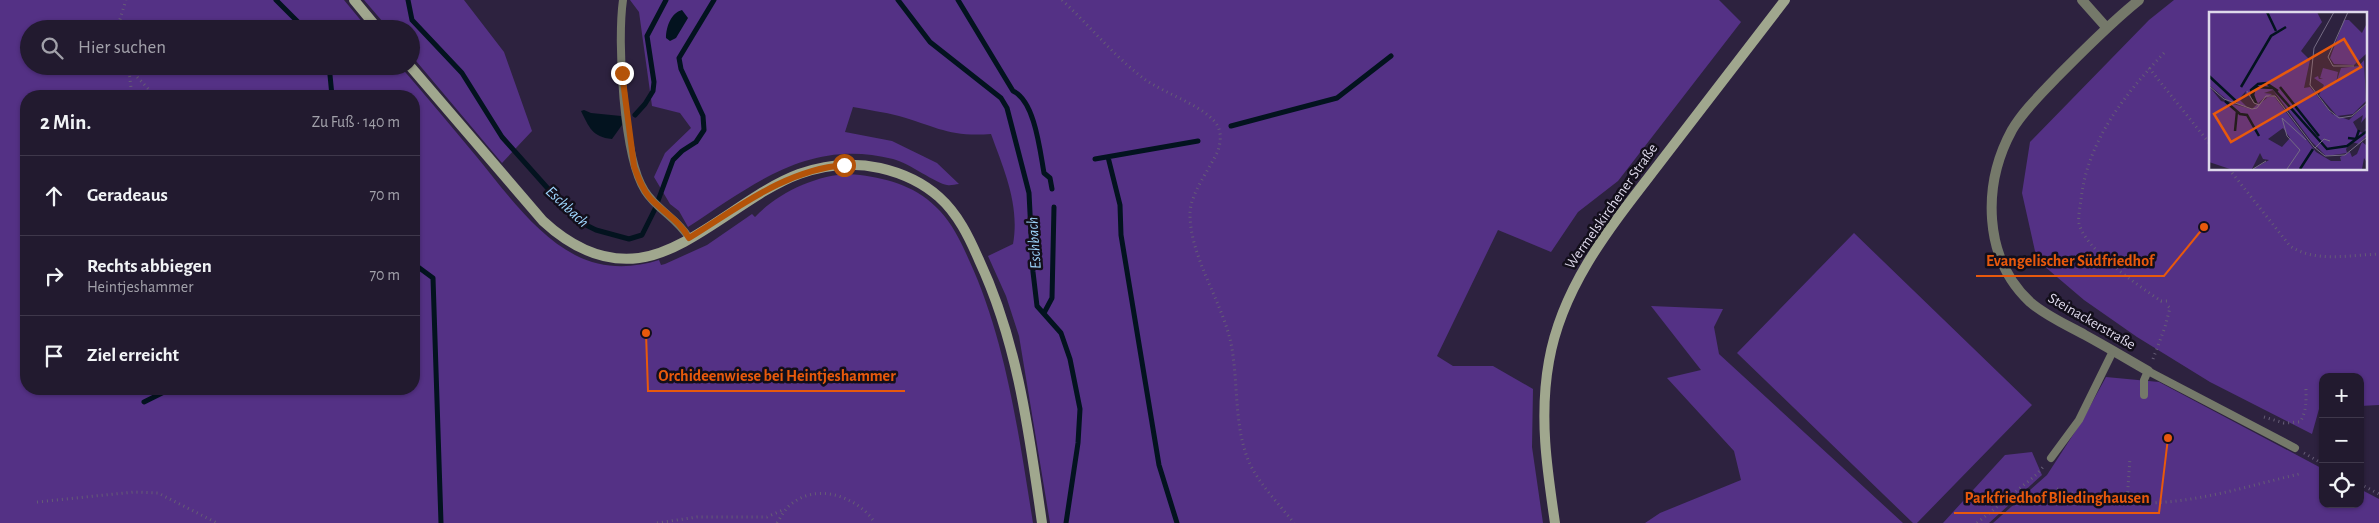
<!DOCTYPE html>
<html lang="de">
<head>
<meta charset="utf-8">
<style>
  body { margin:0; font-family:"Alegreya Sans",sans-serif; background:#2a2337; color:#f1f3f6 }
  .controls { position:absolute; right:15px; bottom:15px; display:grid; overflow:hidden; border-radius:10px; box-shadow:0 1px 4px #0004 }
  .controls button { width:45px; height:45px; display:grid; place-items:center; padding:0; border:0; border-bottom:1px solid #3f384b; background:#221a2f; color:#f1f3f6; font:25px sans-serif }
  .stop { position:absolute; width:15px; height:15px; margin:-11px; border:4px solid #b45309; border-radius:50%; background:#fff }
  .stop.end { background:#b45309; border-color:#fff; box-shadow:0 1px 5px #0008 }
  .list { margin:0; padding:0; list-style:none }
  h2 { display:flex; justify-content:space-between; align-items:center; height:65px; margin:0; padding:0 20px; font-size:21px }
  h2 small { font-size:16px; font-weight:400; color:#a2a1aa }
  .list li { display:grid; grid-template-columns:32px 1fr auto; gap:15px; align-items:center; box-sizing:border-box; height:80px; padding:0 20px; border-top:1px solid #3f384b }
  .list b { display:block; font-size:19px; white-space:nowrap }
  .list p { margin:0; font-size:16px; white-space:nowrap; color:#a2a1aa }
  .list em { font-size:16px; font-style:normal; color:#a2a1aa }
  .icon { flex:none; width:28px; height:28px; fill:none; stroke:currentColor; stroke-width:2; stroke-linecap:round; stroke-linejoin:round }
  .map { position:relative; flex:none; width:2379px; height:523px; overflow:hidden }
  .search { position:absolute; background:#221a2f; box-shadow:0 1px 4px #0004; left:20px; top:20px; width:400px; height:55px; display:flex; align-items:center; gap:12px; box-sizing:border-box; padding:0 18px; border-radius:28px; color:#a2a1aa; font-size:19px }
  .panel { position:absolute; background:#221a2f; box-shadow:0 1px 4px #0004; left:20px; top:90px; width:400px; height:305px; border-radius:20px }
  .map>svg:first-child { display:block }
  .green { fill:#543185; fill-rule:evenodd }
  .water { fill:#03131f }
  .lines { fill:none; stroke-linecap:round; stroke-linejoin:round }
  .stream { stroke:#03131f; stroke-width:5 }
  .path { stroke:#655c76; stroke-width:3; stroke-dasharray:1 4; stroke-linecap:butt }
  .lane { stroke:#75796a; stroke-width:8 }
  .street { stroke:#75796a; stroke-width:10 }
  .secondary { stroke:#a0a78e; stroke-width:10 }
  .route { stroke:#b45309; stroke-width:6 }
  .labels { text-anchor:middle; stroke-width:5; stroke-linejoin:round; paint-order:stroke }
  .street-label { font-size:15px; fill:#ded9eb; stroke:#130f1b }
  .water-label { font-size:16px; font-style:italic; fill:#9ed6fd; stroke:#130f1b }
  .inset-river { fill:none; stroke:#03131f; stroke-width:2.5 }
  .inset-road { fill:none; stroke:#746b84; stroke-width:1 }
  .view { fill:#e8590c; fill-opacity:0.15; stroke:#e8590c; stroke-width:2.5 }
  .inset-edge { fill:none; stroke:#ded9eb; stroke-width:2.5 }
  .leader { fill:none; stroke:#e8590c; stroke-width:2 }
  .callout-dot { fill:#e8590c; stroke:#130f1b; stroke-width:2 }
  .callout-label { font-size:16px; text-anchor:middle; font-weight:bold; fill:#e8590c; stroke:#130f1b; stroke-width:5; stroke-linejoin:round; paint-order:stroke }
</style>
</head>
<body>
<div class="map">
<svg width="2379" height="523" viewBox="0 0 2379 523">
  <rect width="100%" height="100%" fill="#2d223f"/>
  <path class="green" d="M0,0H344L368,29H29V66H400C426,96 451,126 476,156C504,190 535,234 575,255C602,269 631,269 659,260L661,265L665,264L707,245L752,214L755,217C778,192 825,170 860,175C890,179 918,187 940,211C953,225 961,242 969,260C1006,340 1019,436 1033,523H0ZM26,96H414V389H26Z
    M364,0H464L504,52L532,131L502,163L411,55V29H389Z
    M630,0H1719L1741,22L1618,181L1578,212L1551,252L1498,230L1437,356L1453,366H1493L1533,389L1532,447L1543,523H1050L1019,336L1006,296L988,256L1013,244C1020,205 1004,170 991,134C949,137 937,127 899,116C884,112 868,110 853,107L845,132L892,141L937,163L959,184C955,184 951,186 947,185C937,184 909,163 893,159C809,138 754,184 688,227L679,211L670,204L654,177L665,153L691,128L680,113L652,106L639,12Z
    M2174,0H2379V405L2360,406V377H2323V409H2319L2312,434L2210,382L2137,337L2084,300L2037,260L2022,193L2030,142L2149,20ZM2210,14H2365V169H2210Z
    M1854,233L2032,405L1917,523H1913L1737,353Z
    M1651,306L1723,309L1714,327L1719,354L1903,523H1645L1660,513L1741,480L1734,451L1667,378L1701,370Z
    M2106,377L2159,382L2323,469V504H2360V489L2379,499V523H1993L2047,475L2082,421Z
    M2032,452L2042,475L1989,523H1943L2005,455Z"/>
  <path class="water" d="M682,10L688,18L676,38L670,41L666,38C666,27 671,13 682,10Z
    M584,110L591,113L621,116L622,125L612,139C592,137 589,127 581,111Z"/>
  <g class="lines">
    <path class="stream" d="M276,0L305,29
      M408,0L412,20L462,73L502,137L551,192L582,223L596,230L629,239L642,235L655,209L673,160L682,151L696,142L704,130L703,116L681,69L679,58L714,0
      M898,0L930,42L1001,98L1007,108L1029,193L1033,272L1037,306L1061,333L1070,359L1080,409L1078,443L1066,523
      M958,0L1013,91C1035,101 1040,151 1044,173L1050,178L1052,189
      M327,66L330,75L332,96
      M635,115L645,104L653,91L654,82L647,36L666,0
      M1231,126L1337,98L1391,56
      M1108,157L1120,205L1121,235L1159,465L1177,523
      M1095,159L1198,141
      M414,264L433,278L441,523
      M1044,313L1052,298L1054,207
      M144,402L170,389"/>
    <path class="path" d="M1062,0C1089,25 1113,55 1143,78C1163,93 1200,104 1215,122C1222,130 1221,141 1218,151C1209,170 1189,195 1190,216C1191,257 1220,299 1230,339C1239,377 1233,425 1249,462C1259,484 1279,504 1294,523
      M117,29L126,0
      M2164,53C2124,95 2087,142 2081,200C2080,207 2078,216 2079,223C2084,249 2139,286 2161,301H2170
      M127,66L155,96
      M2149,68L2210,144
      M129,71L132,96
      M2229,169L2290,246C2315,263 2350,255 2379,254
      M2153,359L2165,327L2170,308L2168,306
      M2264,417L2284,423L2300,422C2307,411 2306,400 2306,387
      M2304,453L2323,464
      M2360,484L2379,494
      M2057,489C2085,496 2114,504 2144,503C2196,503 2248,486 2299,474
      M37,502L134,492L158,493L217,523
      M2127,502L2130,458
      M657,523L697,517H767L785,509
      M777,523C782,515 786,507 794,502C820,483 859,498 875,523
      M1977,523L2036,475L2044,466"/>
    <path class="lane" d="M623,0C617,41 623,157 645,191C657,210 677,218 689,238
      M2144,395V380L2148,371L2295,448
      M2051,458L2079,420L2113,351"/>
    <path class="street" d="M2082,0L2106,27
      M2139,0C2109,24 2083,51 2056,78C2041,94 2023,111 2012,130C1982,185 1983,258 2030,302C2046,316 2067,325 2085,335C2107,347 2127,359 2148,371"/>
    <path class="secondary" d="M354,0L378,29
      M410,66L543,221C570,246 601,263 639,258C690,252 747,193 799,174C824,165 853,162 880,168C902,173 922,182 939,197C958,214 969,237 979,260C1018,343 1029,433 1042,523
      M1555,523C1547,469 1539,416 1549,361C1563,281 1617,219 1665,156C1705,104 1745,52 1785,0"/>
  </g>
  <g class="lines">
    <path class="route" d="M622,73L634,166C638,177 642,189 650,198C663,212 679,220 689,238C738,208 785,170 844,165"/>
  </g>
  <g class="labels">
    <g class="street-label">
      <text transform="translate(1611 206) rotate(-55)" y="5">Wermelskirchener Straße</text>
      <text transform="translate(2092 321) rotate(30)" y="5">Steinackerstraße</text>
    </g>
    <g class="water-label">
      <text transform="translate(568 206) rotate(43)" y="6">Eschbach</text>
      <text transform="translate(1033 243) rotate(-94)" y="6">Eschbach</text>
    </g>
  </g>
  <g transform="translate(2209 12)">
    <rect width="158" height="158" fill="#2d223f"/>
    <path d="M0,0H108L113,10L92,39L101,48L95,76L101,75L123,102L140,108L157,92V105L152,111L154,103L144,110L149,119L154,121L157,117V124L150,132L143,130L137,137L138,141L117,144L102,129L64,78L55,81L63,82L50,92L41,82L36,84L37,79L30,87L38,95L18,88L0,73ZM135,8H140L153,21L157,13V42L145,53L125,52L121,46ZM155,48L157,89L144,102L128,104L110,83L115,73L105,66L109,64L110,67H114L111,66L114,56L129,60L127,71L132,56L150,54ZM0,74L12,89L43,97L55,86L65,84L107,140L122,149H132L131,145L141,140L143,145L148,142L153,130L157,133V149L155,146L153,157H44L60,148L54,147L51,141L43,157H21L0,150ZM74,116L81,126L73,135L59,127Z" fill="#543185" fill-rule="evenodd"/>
    <path class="inset-river" d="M58,0L67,19M0,64L28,90M32,75L62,24L77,15M71,75L110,124M44,87L42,78L49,72L57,71L69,79M16,89L31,102L38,103L50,124M47,91L44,83L46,75L64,76L118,137L138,134L158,119M26,119L28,99M139,126L147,127L150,118M91,157L104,137"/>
    <path class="inset-road" d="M125,0L105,36L101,73L120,98L130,106L143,104L158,91M139,0L119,45L124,54H145M0,74L15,87L43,97L48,96L57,84H66L105,135L116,144L136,143L158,125M38,79L45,91L50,93M106,136L115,127L121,129M44,157L57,149M78,157L91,138L78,124L73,106L97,128"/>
    <path class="view" d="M135,27L152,55L22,130L5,102Z"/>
    <rect width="158" height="158" class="inset-edge"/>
  </g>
  <path class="leader" d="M2204 227L2164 276H1976M646 333L648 391H905M2168 438L2159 513H1954"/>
  <g class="callout-dot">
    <circle cx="2204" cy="227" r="5"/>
    <circle cx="646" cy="333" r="5"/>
    <circle cx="2168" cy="438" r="5"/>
  </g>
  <g class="callout-label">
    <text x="2070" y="266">Evangelischer Südfriedhof</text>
    <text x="777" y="381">Orchideenwiese bei Heintjeshammer</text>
    <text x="2057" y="503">Parkfriedhof Bliedinghausen</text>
  </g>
</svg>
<div class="controls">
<button>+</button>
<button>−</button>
<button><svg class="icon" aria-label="locate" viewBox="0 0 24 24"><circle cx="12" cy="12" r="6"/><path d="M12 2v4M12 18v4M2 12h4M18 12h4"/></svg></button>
</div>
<div class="stop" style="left:844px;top:165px"></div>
<div class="stop end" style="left:622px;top:73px"></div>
<div class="search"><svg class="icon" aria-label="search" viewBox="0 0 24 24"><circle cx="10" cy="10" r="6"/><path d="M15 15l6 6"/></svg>Hier suchen</div>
<section class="panel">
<h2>2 Min.<small>Zu Fuß · 140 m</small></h2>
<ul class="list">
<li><svg class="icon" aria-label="ahead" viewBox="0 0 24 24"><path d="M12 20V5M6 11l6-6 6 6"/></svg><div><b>Geradeaus</b></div><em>70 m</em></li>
<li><svg class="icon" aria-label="right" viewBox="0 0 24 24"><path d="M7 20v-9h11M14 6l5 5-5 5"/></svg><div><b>Rechts abbiegen</b><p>Heintjeshammer</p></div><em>70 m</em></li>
<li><svg class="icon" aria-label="arrive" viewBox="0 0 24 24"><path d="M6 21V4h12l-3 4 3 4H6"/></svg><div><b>Ziel erreicht</b></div></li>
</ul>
</section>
</div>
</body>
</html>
